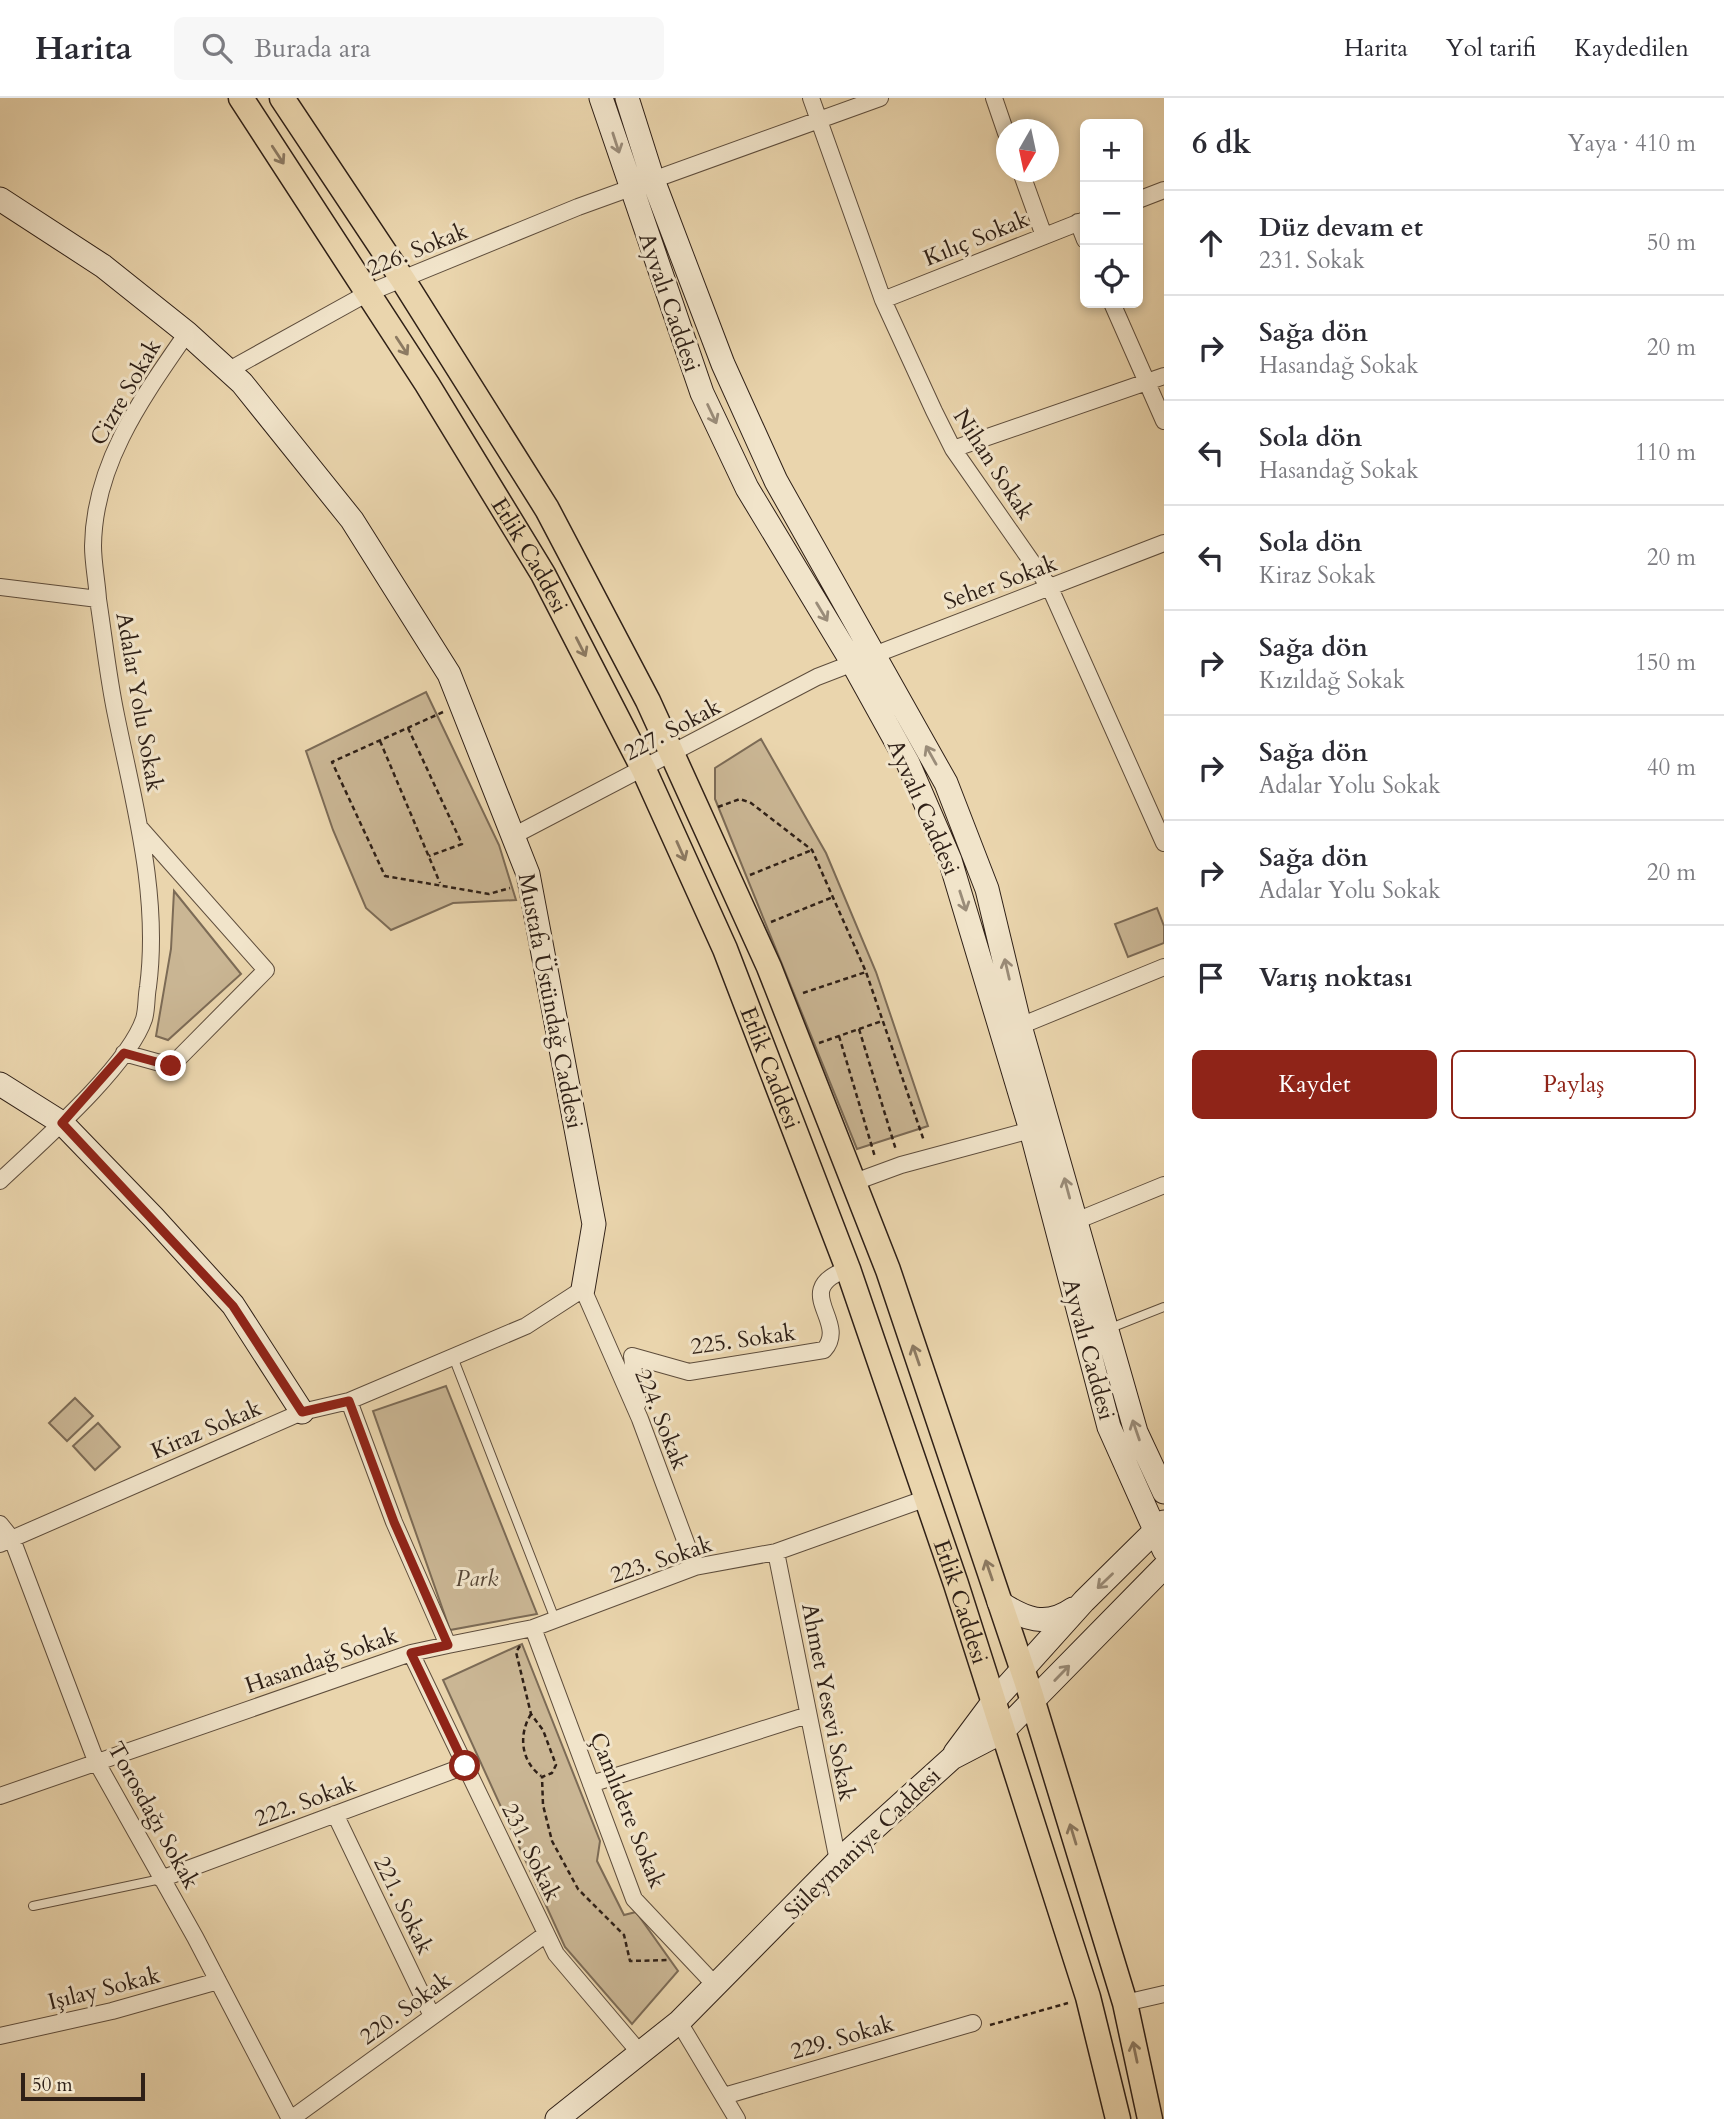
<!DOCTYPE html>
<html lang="tr">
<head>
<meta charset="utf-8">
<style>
  body { margin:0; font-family:Cardo,serif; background:#f7f7f7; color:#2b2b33 }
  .controls { position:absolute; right:21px; top:21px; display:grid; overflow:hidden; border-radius:10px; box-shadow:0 4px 10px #0003 }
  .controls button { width:63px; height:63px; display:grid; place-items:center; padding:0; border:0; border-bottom:2px solid #e1e1e2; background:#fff; color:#2b2b33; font:35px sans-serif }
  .compass { position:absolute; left:996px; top:21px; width:63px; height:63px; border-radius:50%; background:#fff; box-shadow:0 4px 10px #0003; rotate:189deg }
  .scale { position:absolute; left:21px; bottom:18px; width:124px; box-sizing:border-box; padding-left:7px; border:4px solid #2f2017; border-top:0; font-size:19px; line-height:24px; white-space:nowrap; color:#2f2017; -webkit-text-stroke:5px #f1e4ca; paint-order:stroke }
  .stop { position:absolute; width:21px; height:21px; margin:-16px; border:5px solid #8f2418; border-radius:50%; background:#fff }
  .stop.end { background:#8f2418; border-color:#fff; box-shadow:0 2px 7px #0008 }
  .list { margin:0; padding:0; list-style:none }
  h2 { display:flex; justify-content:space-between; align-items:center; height:91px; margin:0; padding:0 28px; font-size:30px }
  h2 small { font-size:23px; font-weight:400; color:#7c7c81 }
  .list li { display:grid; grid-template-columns:46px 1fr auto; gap:21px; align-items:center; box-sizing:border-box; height:105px; padding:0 28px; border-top:2px solid #e1e1e2 }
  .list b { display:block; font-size:26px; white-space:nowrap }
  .list p { margin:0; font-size:23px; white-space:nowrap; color:#7c7c81 }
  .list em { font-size:23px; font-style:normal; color:#7c7c81 }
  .actions { display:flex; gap:14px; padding:21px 28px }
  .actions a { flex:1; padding:16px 0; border:2px solid #8f2418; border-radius:10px; text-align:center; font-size:24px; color:#8f2418 }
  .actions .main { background:#8f2418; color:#fff }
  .icon { flex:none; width:38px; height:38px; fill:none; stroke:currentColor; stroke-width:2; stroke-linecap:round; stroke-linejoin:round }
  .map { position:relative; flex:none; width:1164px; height:2021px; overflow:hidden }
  header { display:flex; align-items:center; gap:42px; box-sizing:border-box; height:98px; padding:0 35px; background:#fff; border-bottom:2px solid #e1e1e2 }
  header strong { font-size:33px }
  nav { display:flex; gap:38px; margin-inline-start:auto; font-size:24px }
  .search { width:490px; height:63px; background:#f7f7f7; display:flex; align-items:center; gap:18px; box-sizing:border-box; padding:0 24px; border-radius:10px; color:#7c7c81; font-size:26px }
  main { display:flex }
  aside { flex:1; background:#fff }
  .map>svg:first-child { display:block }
  .green { fill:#cab694; stroke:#7c6b56; stroke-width:2 }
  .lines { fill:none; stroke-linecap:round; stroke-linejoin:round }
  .lane-casing { stroke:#5e4d3c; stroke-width:10 }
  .street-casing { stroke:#5e4d3c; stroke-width:18 }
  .secondary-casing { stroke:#2f2017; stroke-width:25 }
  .primary-casing { stroke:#2f2017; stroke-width:27 }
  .path { stroke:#2f2017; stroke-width:2.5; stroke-dasharray:5 3.5; stroke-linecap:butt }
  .lane { stroke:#f1e4ca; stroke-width:8 }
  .street { stroke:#f1e4ca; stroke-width:16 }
  .secondary { stroke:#f1e4ca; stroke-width:23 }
  .primary { stroke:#ead5ad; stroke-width:24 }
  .oneway { stroke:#9a8c79 }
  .oneway2 { stroke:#8c7a62 }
  .route { stroke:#8f2418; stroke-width:9 }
  .labels { text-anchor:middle; stroke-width:6; stroke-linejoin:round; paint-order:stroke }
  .street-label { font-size:23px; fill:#2f2017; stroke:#f1e4ca }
  .park-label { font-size:23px; font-style:italic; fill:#564636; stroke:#f1e4ca }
</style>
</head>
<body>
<header>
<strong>Harita</strong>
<div class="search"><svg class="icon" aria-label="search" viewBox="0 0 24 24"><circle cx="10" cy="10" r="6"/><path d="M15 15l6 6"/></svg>Burada ara</div>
<nav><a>Harita</a><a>Yol tarifi</a><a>Kaydedilen</a></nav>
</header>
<main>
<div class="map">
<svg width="1164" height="2021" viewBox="0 0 1164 2021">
  <rect width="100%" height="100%" fill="#ead5ad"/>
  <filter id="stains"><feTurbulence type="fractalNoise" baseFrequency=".00286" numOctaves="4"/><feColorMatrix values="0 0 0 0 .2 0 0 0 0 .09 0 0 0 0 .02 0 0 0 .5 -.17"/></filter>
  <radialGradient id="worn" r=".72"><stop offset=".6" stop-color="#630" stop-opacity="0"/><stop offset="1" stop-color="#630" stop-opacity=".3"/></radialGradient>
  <path class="green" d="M426,594L499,747L516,802L453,805L391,832L366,810L333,732L306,653Z
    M761,641L826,755L876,874L928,1028L857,1051L715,701V670Z
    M174,793L241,876L168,942L156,938L171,851Z
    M1157,810L1164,828V845L1128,859L1115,826Z
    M446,1288L537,1516L450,1532L373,1313Z
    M75,1300L93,1318L67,1343L49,1325Z
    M98,1325L120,1349L95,1372L73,1348Z
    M522,1546L600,1743L597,1763L624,1817L636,1814L678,1873L632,1926L565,1849L443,1582Z"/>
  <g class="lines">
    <defs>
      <path id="lane" d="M1108,1231L1164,1209
        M453,1259L555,1521
        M33,1808L161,1781"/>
      <path id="street" d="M811,0L883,202L934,313L953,351L1050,490L1164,745
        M994,0L1006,35
        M1021,74L1044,138
        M1138,102L1164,92
        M1078,124L1085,142
        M883,202L1085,122
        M1112,205L1164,323
        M229,272L368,195L578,109L880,0
        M953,351L1164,278
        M0,489L98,501C104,540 108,579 116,617C134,706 160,797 148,889C146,899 147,911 144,921C128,969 38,1047 0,1083
        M98,501C97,484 93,465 93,448C94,366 142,300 187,235
        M513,738L817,579L1164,445
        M1020,928L1164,869
        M124,955L171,968L266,872L141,731
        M852,1085L901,1067L1031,1032
        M1076,1123L1164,1087
        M638,1305L632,1258L689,1274L824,1252C850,1223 788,1192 848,1171
        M0,1426L12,1441L96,1663L195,1839L290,2021
        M0,1446L302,1314L349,1303L526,1228L583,1191L640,1321L695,1469
        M776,1454L838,1763
        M533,1530L634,1801L717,1889
        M448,1547L533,1530L695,1469L776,1454L927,1400
        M411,1555L556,1856L640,1955
        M591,1686L808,1617
        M0,1698L411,1555L448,1547L394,1424L349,1303
        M335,1716L432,1918
        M161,1781L465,1668
        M1125,1905L1164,1896
        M679,1924L737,2021
        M0,1938L112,1913L218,1883
        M724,1998L973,1925
        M291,2021L546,1836"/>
      <path id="secondary" d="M601,0L702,295L747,390L852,564L908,665L950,762L1031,1032L1109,1329L1164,1452
        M627,0L653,82L723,266L776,383L946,685L987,791L1020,928L1136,1334L1164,1394
        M0,101L103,168L187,235L242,285L352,422L449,576L528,776L594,1126L583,1191
        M0,986L62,1025L153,1119L233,1207L302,1314
        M999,1504C1024,1521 1046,1530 1073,1511
        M955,1655L993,1604L1084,1503L1164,1424
        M557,2021L679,1924L838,1763L952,1660L1002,1634L1164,1469"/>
      <g id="primary">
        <path id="s1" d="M241,0L427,286L543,476L644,672L725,851L848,1171L956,1486L1088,1899L1118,2021"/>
        <path d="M282,0L403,182L547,411L648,603L769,869L888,1172L1030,1594L1125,1905L1150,2021"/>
      </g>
    </defs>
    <use href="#lane" class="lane-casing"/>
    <use href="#street" class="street-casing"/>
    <use href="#secondary" class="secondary-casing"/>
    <use href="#primary" class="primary-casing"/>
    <path class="path" d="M443,614L332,664L385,778L489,796L510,790
      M408,630L462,746L429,758
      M380,643L440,785
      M718,709L740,701L751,705L812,752L866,874L924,1043
      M750,777L812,752
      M771,824L833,799
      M803,895L866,874
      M859,931L896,1052
      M839,938L875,1059
      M819,945L882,923
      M520,1548L516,1554L531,1616L543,1632L556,1667L552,1675L542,1679L543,1707L552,1743L578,1791L624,1837L630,1863L670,1862
      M531,1616C518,1637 521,1663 541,1678
      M990,1927L1068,1905"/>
    <use href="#lane" class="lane"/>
    <use href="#street" class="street"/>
    <use href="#secondary" class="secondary"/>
    <use href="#primary" class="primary"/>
  </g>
  <defs><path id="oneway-shaft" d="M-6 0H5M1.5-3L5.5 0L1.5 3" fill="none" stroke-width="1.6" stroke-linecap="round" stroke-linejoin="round" transform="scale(1.75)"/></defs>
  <g class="oneway">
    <use href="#oneway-shaft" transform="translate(616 45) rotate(72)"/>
    <use href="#oneway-shaft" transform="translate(712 316) rotate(65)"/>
    <use href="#oneway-shaft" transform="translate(822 514) rotate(59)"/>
    <use href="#oneway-shaft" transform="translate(931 657) rotate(-119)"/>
    <use href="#oneway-shaft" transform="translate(963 803) rotate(72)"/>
    <use href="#oneway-shaft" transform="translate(1007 871) rotate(-103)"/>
    <use href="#oneway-shaft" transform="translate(1067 1090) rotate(-105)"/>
    <use href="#oneway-shaft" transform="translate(1136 1332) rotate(-109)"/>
    <use href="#oneway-shaft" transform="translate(1105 1483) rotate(136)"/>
    <use href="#oneway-shaft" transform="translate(1062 1575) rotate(-46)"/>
  </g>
  <g class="oneway2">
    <use href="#oneway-shaft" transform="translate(278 57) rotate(57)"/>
    <use href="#oneway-shaft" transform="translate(402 248) rotate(57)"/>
    <use href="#oneway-shaft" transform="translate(581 549) rotate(63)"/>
    <use href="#oneway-shaft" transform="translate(681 753) rotate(66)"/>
    <use href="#oneway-shaft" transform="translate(916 1257) rotate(-109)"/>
    <use href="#oneway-shaft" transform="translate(989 1472) rotate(-109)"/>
    <use href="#oneway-shaft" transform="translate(1073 1736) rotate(-107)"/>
    <use href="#oneway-shaft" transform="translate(1135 1954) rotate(-102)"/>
  </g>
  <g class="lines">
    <path class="route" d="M171,968L124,955L62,1025L233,1208L302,1314L349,1303L394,1424L448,1547L411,1555L465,1668"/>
  </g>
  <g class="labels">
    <g class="street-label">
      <text transform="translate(976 140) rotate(-22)" y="8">Kılıç Sokak</text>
      <text transform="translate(417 151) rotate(-22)" y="8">226. Sokak</text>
      <text transform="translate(670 204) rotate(71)" y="8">Ayvalı Caddesi</text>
      <text transform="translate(125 294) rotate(-60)" y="8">Cizre Sokak</text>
      <text transform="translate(994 366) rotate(57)" y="8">Nihan Sokak</text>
      <text dy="8" stroke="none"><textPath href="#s1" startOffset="541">Etlik Caddesi</textPath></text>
      <text transform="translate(1000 484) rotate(-20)" y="8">Seher Sokak</text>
      <text transform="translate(140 604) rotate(80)" y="8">Adalar Yolu Sokak</text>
      <text transform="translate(672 631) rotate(-28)" y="8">227. Sokak</text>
      <text transform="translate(924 709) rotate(66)" y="8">Ayvalı Caddesi</text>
      <text transform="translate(551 903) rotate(79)" y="8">Mustafa Üstündağ Caddesi</text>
      <text dy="8" stroke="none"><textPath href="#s1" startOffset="1108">Etlik Caddesi</textPath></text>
      <text transform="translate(743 1241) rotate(-8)" y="8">225. Sokak</text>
      <text transform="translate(1089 1251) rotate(75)" y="8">Ayvalı Caddesi</text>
      <text transform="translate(662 1321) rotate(68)" y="8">224. Sokak</text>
      <text transform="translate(206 1331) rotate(-23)" y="8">Kiraz Sokak</text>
      <text transform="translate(661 1461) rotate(-18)" y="8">223. Sokak</text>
      <text dy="8" stroke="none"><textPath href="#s1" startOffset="1675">Etlik Caddesi</textPath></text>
      <text transform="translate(321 1562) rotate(-19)" y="8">Hasandağ Sokak</text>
      <text transform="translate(829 1604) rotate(79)" y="8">Ahmet Yesevi Sokak</text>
      <text transform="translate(305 1703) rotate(-20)" y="8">222. Sokak</text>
      <text transform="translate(628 1712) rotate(68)" y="8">Çamlıdere Sokak</text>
      <text transform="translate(154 1717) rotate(61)" y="8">Torosdağı Sokak</text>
      <text transform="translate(862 1745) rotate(-44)" y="8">Süleymaniye Caddesi</text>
      <text transform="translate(532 1754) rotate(64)" y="8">231. Sokak</text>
      <text transform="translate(404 1807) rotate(64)" y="8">221. Sokak</text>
      <text transform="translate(104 1890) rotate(-14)" y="8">Işılay Sokak</text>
      <text transform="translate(405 1910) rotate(-36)" y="8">220. Sokak</text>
      <text transform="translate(842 1939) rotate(-16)" y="8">229. Sokak</text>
    </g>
    <g class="park-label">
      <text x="477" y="1488">Park</text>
    </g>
  </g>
  <rect width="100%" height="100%" filter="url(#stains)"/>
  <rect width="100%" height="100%" fill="url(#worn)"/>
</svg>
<div class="controls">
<button>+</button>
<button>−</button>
<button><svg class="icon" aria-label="locate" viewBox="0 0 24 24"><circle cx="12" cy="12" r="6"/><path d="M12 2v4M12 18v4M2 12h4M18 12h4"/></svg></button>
</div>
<svg class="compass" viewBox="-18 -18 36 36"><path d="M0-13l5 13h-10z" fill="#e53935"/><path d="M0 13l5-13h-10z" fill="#7c7c81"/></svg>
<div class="scale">50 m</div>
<div class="stop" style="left:465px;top:1668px"></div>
<div class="stop end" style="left:171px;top:968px"></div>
</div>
<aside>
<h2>6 dk<small>Yaya · 410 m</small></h2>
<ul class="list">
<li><svg class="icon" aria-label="ahead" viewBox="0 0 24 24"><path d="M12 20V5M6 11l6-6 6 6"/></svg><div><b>Düz devam et</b><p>231. Sokak</p></div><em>50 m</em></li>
<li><svg class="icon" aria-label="right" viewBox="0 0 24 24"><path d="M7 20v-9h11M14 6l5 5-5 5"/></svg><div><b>Sağa dön</b><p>Hasandağ Sokak</p></div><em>20 m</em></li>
<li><svg class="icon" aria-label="left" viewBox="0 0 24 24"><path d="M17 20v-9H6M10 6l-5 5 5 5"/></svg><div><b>Sola dön</b><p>Hasandağ Sokak</p></div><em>110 m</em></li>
<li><svg class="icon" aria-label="left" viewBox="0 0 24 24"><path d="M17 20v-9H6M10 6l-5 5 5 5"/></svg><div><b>Sola dön</b><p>Kiraz Sokak</p></div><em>20 m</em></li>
<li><svg class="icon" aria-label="right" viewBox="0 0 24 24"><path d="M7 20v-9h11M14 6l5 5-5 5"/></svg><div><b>Sağa dön</b><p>Kızıldağ Sokak</p></div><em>150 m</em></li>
<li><svg class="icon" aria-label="right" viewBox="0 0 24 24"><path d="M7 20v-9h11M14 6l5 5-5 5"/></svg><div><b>Sağa dön</b><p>Adalar Yolu Sokak</p></div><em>40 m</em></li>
<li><svg class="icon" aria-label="right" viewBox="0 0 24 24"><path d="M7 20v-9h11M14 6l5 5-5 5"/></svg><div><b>Sağa dön</b><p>Adalar Yolu Sokak</p></div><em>20 m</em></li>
<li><svg class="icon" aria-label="arrive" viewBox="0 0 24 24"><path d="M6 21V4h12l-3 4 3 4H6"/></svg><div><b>Varış noktası</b></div></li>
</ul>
<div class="actions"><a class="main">Kaydet</a><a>Paylaş</a></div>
</aside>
</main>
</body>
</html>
